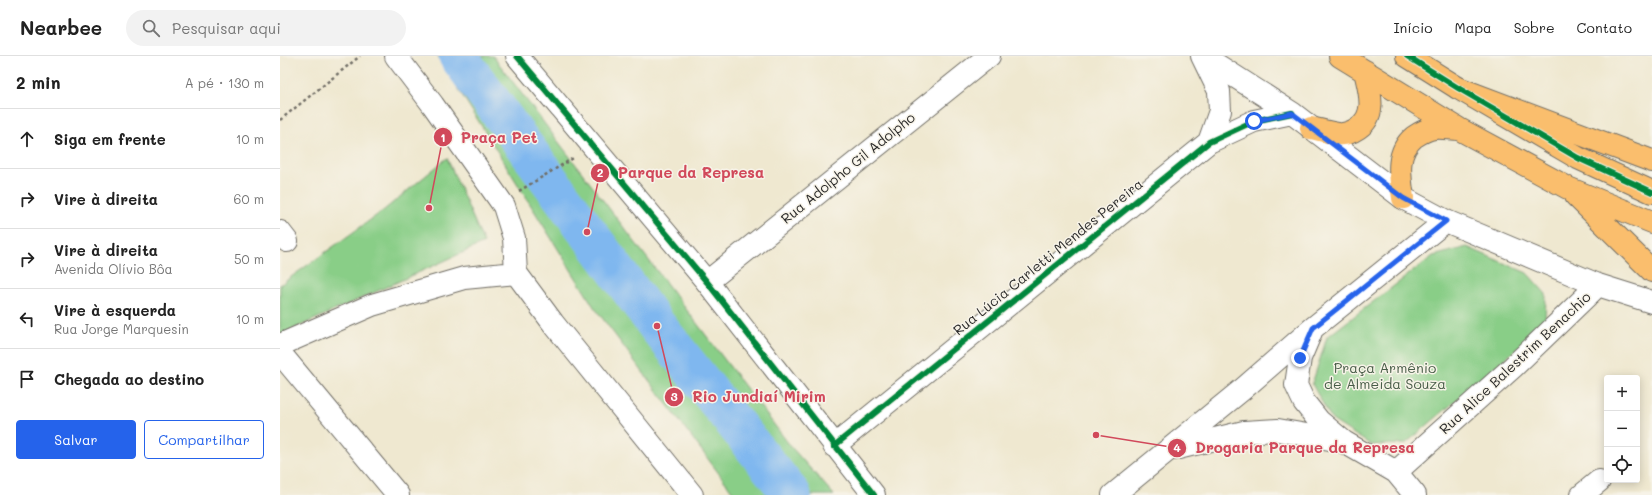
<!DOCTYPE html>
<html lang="pt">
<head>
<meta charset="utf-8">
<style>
  body { margin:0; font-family:Mali,sans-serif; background:#f2f2f2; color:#222 }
  .controls { position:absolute; right:12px; bottom:12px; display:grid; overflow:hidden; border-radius:4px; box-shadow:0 2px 10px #0003 }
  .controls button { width:36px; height:36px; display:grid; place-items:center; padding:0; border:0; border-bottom:1px solid #e0e0e0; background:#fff; color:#222; font:20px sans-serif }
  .stop { position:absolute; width:12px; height:12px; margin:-9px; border:3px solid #2563eb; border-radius:50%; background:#fff }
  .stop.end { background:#2563eb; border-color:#fff; box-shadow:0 1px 4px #0008 }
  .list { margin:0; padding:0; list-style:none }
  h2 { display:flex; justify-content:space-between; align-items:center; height:52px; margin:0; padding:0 16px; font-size:17px }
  h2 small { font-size:13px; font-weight:400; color:#767676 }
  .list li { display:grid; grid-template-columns:26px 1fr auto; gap:12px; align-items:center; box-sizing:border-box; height:60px; padding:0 16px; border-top:1px solid #e0e0e0 }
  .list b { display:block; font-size:15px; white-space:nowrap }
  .list p { margin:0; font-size:13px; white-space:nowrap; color:#767676 }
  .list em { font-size:13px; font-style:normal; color:#767676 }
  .actions { display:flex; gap:8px; padding:12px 16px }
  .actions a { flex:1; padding:9px 0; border:1px solid #2563eb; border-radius:4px; text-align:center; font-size:14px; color:#2563eb }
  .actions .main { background:#2563eb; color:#fff }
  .icon { flex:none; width:22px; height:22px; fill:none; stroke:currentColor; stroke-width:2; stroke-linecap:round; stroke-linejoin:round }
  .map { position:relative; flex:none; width:1372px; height:439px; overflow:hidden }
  header { display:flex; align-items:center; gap:24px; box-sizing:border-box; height:56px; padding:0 20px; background:#fff; border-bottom:1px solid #e0e0e0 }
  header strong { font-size:19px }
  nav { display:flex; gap:22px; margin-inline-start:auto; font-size:14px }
  .search { width:280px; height:36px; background:#f2f2f2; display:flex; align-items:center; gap:10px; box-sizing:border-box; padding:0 14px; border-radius:22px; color:#767676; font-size:15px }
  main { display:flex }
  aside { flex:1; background:#fff }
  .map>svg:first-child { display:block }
  .green { fill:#89ce87; stroke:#5a7c59 }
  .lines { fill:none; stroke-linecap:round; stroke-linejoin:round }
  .river { stroke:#7fb7ef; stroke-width:39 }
  .minor-casing { stroke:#706d65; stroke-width:24 }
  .major-casing { stroke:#706d65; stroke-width:24 }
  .highway-casing { stroke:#706d65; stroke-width:24 }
  .path { stroke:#706d65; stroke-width:2.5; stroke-dasharray:3 3; stroke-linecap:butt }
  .minor { stroke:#fff; stroke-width:22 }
  .major { stroke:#fabe6d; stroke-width:22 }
  .highway { stroke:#fabe6d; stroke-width:22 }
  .cycleway-casing { stroke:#f7f3e8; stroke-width:8 }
  .cycleway { stroke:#00873e; stroke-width:6 }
  .route { stroke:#2563eb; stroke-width:5 }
  .labels { text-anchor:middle; stroke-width:3; stroke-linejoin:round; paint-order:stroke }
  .street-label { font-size:14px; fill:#2b2b2b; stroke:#f7f3e8 }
  .park-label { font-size:14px; fill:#475c47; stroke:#f7f3e8 }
  .leader { fill:none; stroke:#d1495b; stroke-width:1.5 }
  .callout-dot { fill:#d1495b; stroke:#f7f3e8; stroke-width:1.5 }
  .mark-label { font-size:12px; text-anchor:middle; font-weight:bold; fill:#fff }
  .callout-label { font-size:15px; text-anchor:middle; font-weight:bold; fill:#d1495b; stroke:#f7f3e8; stroke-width:3; stroke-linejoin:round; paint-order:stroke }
</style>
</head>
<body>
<header>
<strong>Nearbee</strong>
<div class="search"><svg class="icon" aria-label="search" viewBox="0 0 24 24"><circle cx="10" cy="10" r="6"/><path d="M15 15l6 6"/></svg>Pesquisar aqui</div>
<nav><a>Início</a><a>Mapa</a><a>Sobre</a><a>Contato</a></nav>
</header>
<main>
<aside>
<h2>2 min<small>A pé · 130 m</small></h2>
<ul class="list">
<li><svg class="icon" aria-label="ahead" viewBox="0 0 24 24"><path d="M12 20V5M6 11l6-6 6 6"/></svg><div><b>Siga em frente</b></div><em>10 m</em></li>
<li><svg class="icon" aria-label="right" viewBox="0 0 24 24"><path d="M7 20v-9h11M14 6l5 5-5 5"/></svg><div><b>Vire à direita</b></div><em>60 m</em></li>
<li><svg class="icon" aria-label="right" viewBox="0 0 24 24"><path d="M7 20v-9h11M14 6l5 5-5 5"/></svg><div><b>Vire à direita</b><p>Avenida Olívio Bôa</p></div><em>50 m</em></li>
<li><svg class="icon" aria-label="left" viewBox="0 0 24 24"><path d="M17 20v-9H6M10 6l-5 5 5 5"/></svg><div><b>Vire à esquerda</b><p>Rua Jorge Marquesin</p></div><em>10 m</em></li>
<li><svg class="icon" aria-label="arrive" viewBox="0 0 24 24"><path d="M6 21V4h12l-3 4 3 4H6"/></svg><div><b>Chegada ao destino</b></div></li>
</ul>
<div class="actions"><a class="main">Salvar</a><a>Compartilhar</a></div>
</aside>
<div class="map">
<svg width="1372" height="439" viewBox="0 0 1372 439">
  <rect width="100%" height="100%" fill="#f7f3e8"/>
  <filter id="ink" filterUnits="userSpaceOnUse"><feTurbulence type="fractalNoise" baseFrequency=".025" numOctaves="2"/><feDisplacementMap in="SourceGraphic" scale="8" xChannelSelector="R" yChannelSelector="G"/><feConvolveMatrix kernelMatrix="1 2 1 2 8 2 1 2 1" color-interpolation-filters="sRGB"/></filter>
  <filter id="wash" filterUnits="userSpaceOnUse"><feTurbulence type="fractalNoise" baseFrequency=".012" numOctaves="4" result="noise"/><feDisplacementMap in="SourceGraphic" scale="16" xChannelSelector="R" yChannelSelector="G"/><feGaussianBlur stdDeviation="0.9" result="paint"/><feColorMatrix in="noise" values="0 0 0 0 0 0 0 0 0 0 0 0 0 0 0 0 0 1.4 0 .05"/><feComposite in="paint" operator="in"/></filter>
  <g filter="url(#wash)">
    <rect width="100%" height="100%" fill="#efe8d0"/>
    <path class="green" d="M158,0H213L512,392L554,439H455L314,251Z
      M167,102L204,187L0,279V229L104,154Z
      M1187,191L1247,217L1266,238L1265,269L1125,388L1091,389L1052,364L1032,328L1047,281L1153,200Z"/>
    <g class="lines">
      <path class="river" d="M178,0L377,270L512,439"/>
    </g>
  </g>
  <g filter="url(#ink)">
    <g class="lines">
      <defs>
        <path id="minor" d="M116,0L153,49L224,150L234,182L236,217
          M237,0L427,226L594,439
          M922,0L939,35L940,55L929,86
          M923,0L1012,57L1123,142L1166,165L1318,229L1372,246
          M0,176L7,185
          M236,217L273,267L412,439
          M427,226L709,0
          M1031,276L1020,302L1016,329L1024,346L1039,365L1064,386L1116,416L1135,439
          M0,289L92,249L184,222L236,217
          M0,297L118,439
          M554,390L929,86L974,65L1012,57
          M894,393L964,376L998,374L1061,385
          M1116,416L1233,311L1318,229
          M833,439L963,333L1033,272L1166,165
          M1302,439L1319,425"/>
        <path id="major" d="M1060,0L1179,73L1288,132L1372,166
          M1127,0L1178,32L1298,102L1372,136
          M1031,72C1040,74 1049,77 1058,78C1066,79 1072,76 1078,72C1098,59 1089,34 1085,15
          M1296,140L1372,215
          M1123,142C1120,120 1115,97 1134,81C1140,77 1147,73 1154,72C1162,71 1171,73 1179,73"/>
        <path id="highway" d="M1178,32L1372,105"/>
      </defs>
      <use href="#minor" class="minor-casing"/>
      <use href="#major" class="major-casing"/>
      <use href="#highway" class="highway-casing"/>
      <path class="path" d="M0,64L80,0
        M239,135L295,101"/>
      <use href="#minor" class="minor"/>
      <use href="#major" class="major"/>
      <use href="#highway" class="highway"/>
      <defs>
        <path id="cycleway" d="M237,0L427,226L594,439
          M1127,0L1178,32L1298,102L1372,136
          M554,390L929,86L974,65L1012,57"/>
      </defs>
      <use href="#cycleway" class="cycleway-casing"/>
      <use href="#cycleway" class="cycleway"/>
    </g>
  </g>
  <g class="lines" filter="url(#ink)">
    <path class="route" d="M974,65L1012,57L1123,142L1166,165L1033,272L1020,302"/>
  </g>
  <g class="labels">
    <g class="street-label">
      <text transform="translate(568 112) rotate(-39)" y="5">Rua Adolpho Gil Adolpho</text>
      <text transform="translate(768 201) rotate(-39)" y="5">Rua Lúcia Carletti Mendes Pereira</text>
      <text transform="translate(1235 307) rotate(-43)" y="5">Rua Alice Balestrim Benachio</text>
    </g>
    <g class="park-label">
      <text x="1105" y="317">Praça Armênio<tspan x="1105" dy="16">de Almeida Souza</tspan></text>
    </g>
  </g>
  <path class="leader" d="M149 152L163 81M307 176L320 117M377 270L394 341M816 379L897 392"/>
  <g class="callout-dot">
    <circle cx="149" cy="152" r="4"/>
    <circle cx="307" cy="176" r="4"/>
    <circle cx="377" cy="270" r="4"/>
    <circle cx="816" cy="379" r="4"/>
    <circle cx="163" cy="81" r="10"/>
    <circle cx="320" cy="117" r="10"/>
    <circle cx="394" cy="341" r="10"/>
    <circle cx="897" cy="392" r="10"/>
  </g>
  <g class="mark-label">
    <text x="163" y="86">1</text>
    <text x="320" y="121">2</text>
    <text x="394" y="345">3</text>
    <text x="897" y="396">4</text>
  </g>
  <g class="callout-label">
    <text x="219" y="87">Praça Pet</text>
    <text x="411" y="122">Parque da Represa</text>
    <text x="479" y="346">Rio Jundiaí Mirim</text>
    <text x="1025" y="397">Drogaria Parque da Represa</text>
  </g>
</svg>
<div class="controls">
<button>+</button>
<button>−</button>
<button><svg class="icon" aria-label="locate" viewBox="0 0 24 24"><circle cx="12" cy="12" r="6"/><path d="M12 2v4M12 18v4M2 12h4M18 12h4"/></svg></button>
</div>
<div class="stop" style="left:974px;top:65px"></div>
<div class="stop end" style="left:1020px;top:302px"></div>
</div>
</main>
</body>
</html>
